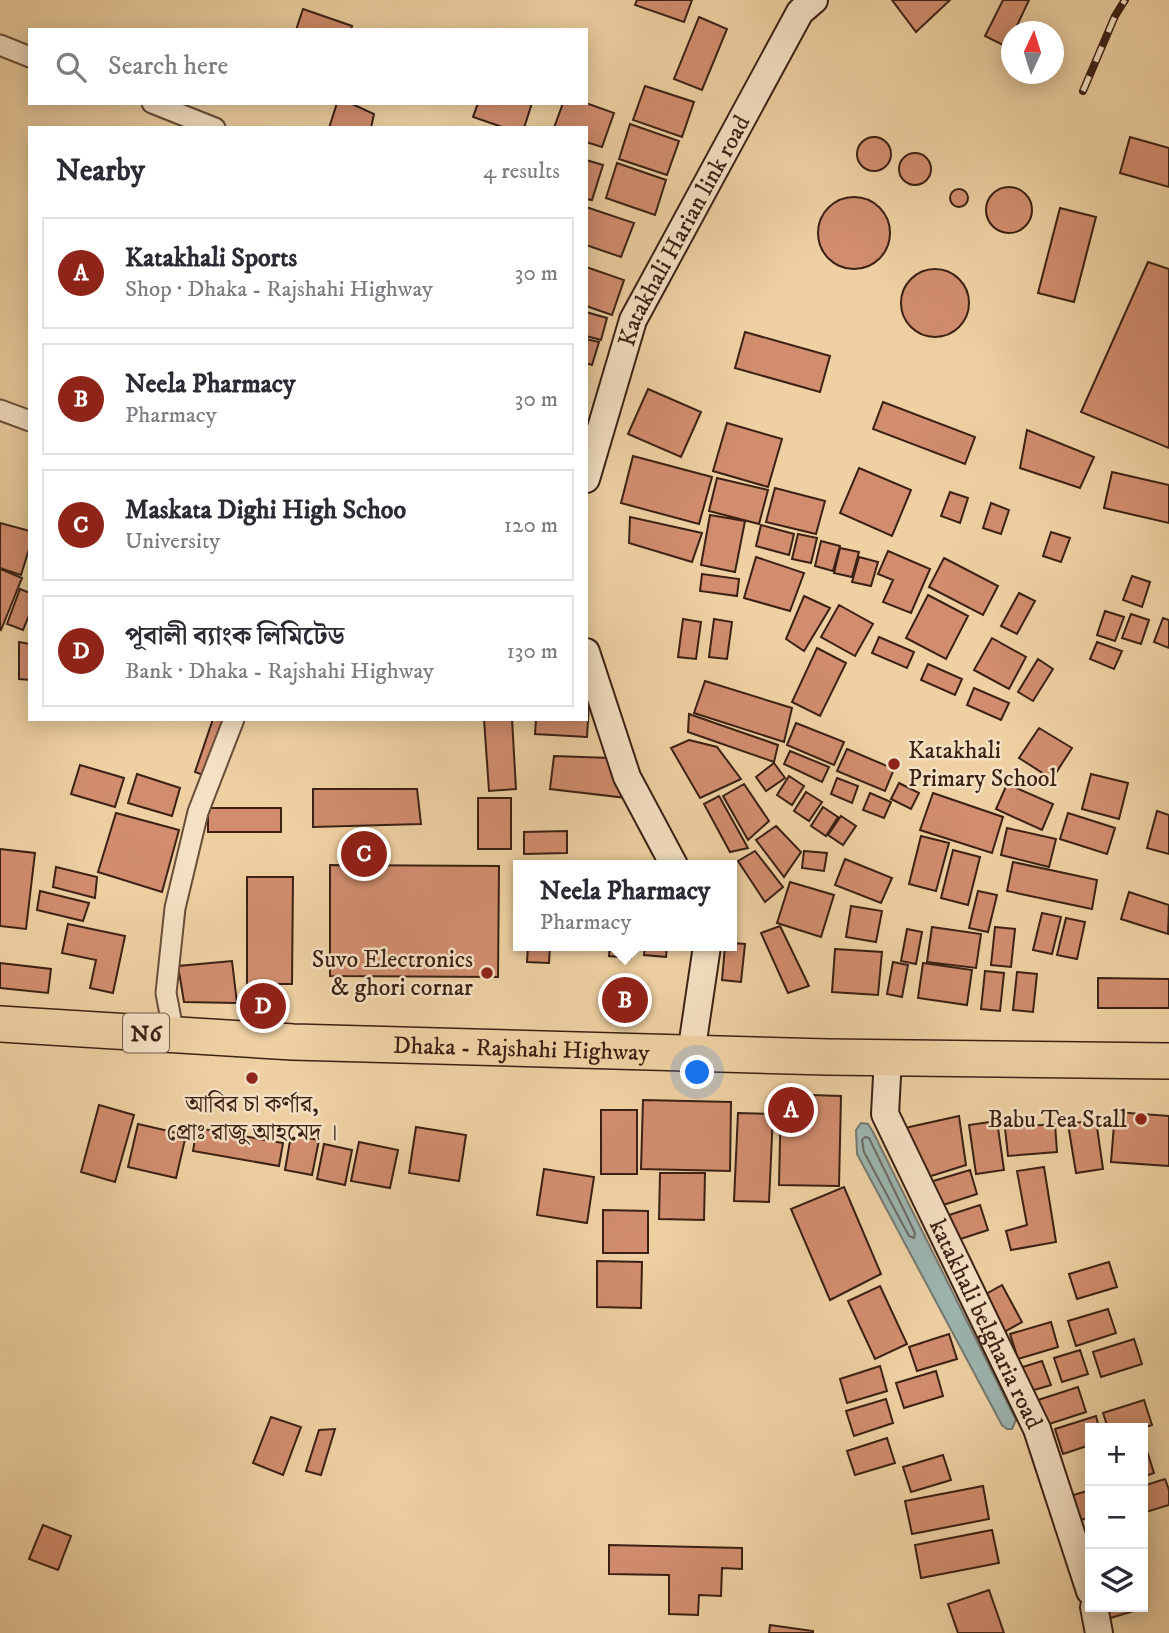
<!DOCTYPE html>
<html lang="en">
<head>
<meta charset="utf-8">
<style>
  body { margin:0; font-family:"IM FELL DW Pica","Noto Serif Bengali",serif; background:#f2f2f3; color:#2b2b33 }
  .controls { position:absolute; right:21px; bottom:21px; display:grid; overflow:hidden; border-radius:0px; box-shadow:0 4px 18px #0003 }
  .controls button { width:63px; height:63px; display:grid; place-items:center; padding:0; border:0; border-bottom:2px solid #e1e1e2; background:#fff; color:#2b2b33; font:35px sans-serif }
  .compass { position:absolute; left:1001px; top:21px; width:63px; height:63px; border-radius:50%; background:#fff; box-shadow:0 4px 18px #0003; rotate:4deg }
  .you { position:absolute; left:698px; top:1073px; width:24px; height:24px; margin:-18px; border:5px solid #fff; border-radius:50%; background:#1a73e8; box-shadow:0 0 0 10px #1a73e833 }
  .badge { display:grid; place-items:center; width:46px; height:46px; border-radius:50%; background:#8f2418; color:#fff; font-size:23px; font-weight:700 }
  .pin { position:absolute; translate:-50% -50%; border:4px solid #fff; box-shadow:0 2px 7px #0006 }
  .popup { position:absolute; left:513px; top:860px; width:224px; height:91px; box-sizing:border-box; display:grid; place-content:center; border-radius:0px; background:#fff; filter:drop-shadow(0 2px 5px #0005); font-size:23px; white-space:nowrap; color:#7c7c81 }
  .popup b { font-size:26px; color:#2b2b33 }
  .popup::after { content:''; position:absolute; left:50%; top:100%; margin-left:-14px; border:14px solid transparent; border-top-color:#fff }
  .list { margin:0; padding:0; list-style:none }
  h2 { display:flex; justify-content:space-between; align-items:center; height:91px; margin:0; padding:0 28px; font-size:30px }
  h2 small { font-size:23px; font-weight:400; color:#7c7c81 }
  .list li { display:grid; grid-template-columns:46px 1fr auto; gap:21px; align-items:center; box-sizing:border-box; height:112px; margin:0 14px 14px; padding:0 14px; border:2px solid #e1e1e2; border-radius:0px }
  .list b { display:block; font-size:26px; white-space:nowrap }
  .list p { margin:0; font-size:23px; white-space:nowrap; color:#7c7c81 }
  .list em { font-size:23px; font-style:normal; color:#7c7c81 }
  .icon { flex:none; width:38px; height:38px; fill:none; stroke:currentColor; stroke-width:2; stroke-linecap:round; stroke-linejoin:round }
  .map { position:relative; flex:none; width:1169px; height:1633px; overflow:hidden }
  .search { position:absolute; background:#fff; box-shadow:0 4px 18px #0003; left:28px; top:28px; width:560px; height:77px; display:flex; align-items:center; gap:18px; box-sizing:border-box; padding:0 24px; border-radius:0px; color:#7c7c81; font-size:26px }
  .panel { position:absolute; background:#fff; box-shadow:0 4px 18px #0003; left:28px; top:126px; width:560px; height:595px; border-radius:0px }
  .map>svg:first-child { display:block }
  .water { fill:#9cb4af; stroke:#757971; stroke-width:2 }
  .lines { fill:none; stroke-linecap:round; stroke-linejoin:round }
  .shore { stroke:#6c6a62; stroke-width:2 }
  .building { fill:#d18d6e; stroke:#3b2114; stroke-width:2 }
  .street-casing { stroke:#684d38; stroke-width:23 }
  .secondary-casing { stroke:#3b2114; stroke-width:30 }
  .highway-casing { stroke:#3b2114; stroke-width:38 }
  .street { stroke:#f4e0c3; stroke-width:19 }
  .secondary { stroke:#f4e0c3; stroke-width:26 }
  .highway { stroke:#eed0a2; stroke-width:35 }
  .rail-casing { stroke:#3b2114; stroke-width:8 }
  .rail { stroke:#f4e0c3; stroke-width:5; stroke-dasharray:16; stroke-linecap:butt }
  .poi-dot { fill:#8f2418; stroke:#f4e0c3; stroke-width:2.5 }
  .labels { text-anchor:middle; stroke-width:5; stroke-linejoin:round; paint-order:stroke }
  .shield { fill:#f4e0c3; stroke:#725a48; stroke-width:2 }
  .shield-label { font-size:23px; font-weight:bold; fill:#3b2114 }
  .street-label { font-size:24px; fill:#3b2114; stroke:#f4e0c3 }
  .poi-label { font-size:24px; fill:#3b2114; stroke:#f4e0c3; text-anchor:end }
</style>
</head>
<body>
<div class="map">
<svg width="1169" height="1633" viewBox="0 0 1169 1633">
  <rect width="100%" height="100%" fill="#eed0a2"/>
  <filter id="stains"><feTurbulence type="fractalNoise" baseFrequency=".00286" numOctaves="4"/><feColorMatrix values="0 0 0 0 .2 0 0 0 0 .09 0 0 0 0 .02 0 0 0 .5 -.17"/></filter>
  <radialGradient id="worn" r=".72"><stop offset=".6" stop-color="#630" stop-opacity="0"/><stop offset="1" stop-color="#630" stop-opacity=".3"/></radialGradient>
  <path class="water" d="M861,1123L868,1124L873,1132L1016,1420L1012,1429H1007L1002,1425L857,1154L856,1130Z"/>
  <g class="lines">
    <path class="shore" d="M865,1137L869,1138L915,1233L914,1238L909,1236L864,1152L862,1140Z"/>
  </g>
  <path class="building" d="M637,0H692L684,22L635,5Z
    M892,0H950L916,32Z
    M1003,0H1029L1014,32H1012V37L1007,47L985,36Z
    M303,9L352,26L351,30H296Z
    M699,17L727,29L702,90L674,79Z
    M645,86L694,102L682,137L633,120Z
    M337,103H350L374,114L371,128H329Z
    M478,103H532L524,128H505L473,117Z
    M563,103H586L614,113L602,147L586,142V128H554Z
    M630,124L679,141L667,175L619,159Z
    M857 154a17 17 0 1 1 34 0a17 17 0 1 1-34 0Z
    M1130,137L1169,148V187L1120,173Z
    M899 169a16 16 0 1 1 32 0a16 16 0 1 1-32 0Z
    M586,160L603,165L592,200L586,199Z
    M617,163L666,180L655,215L606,198Z
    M986 210a23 23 0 1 1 46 0a23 23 0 1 1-46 0Z
    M950 198a9 9 0 1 1 18 0a9 9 0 1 1-18 0Z
    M818 233a36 36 0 1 1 72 0a36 36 0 1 1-72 0Z
    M586,207L634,223L621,257L586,245Z
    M1060,208L1096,217L1074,302L1038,293Z
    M1148,262L1169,269V448L1081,412Z
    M586,267L624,280L612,315L586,306Z
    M901 303a34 34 0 1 1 68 0a34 34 0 1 1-68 0Z
    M586,312L607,318L601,340L586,336Z
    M745,332L830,356L820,392L735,368Z
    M586,339L599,342L592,365L586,363Z
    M648,389L701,412L681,457L628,434Z
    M883,402L975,437L965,464L873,429Z
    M727,423L782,439L768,487L713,471Z
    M1027,430L1094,457L1080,488L1020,468Z
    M633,456L712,477L699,524L621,503Z
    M859,468L911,490L892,536L840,513Z
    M1112,472L1169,485V523L1104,508Z
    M717,478L768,490L759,524L709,511Z
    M775,488L825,501L816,534L766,522Z
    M950,492L968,498L960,523L941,516Z
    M991,503L1009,510L1001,534L983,528Z
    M710,515L745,521L735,572L701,565Z
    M630,517L702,533L692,562L629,543Z
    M0,523L30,531V546L21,575L0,568Z
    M761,525L794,534L789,555L756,546Z
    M1051,532L1070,538L1061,562L1043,556Z
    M798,534L817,538L811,563L792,559Z
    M821,541L840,546L833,571L815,566Z
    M840,548L859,552L852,577L834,573Z
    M888,551L930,569L911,613L883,602L893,580L878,574Z
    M756,557L804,573L790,611L744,598Z
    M859,557L878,562L871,586L852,582Z
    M944,558L998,586L983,615L929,587Z
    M0,569L22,578L1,630L0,629Z
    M702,574L739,579L737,596L700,591Z
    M1132,576L1150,582L1142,607L1123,600Z
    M20,589L30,593V613L23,630L7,624Z
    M1019,593L1035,601L1017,634L1001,626Z
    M928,595L968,616L946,659L906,638Z
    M804,596L830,608L804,651L786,639Z
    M839,605L873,624L855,656L821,637Z
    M1105,611L1124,617L1115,641L1097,635Z
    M1131,614L1149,620L1141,644L1122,638Z
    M1163,618L1169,620V648L1154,642Z
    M683,619L701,622L696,659L678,657Z
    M714,619L732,622L727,659L709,657Z
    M879,637L914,652L907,668L872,653Z
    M992,638L1026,657L1009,689L974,670Z
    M19,642L30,644V680L19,679Z
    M1097,642L1122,651L1114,669L1090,659Z
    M817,648L846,663L820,716L792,702Z
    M1038,659L1053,669L1033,701L1018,692Z
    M928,664L962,679L955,695L921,680Z
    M705,681L792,708L784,742L694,713Z
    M974,688L1009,703L1001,720L967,705Z
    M586,704H589L587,737L535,734L536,719H586Z
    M689,714L778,745L774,762L688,732Z
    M213,719H228L208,777L195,772Z
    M484,719H512L516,789L489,791Z
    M796,723L844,742L834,765L787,745Z
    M1039,728L1072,748L1052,779L1019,758Z
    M689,740L717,747L741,779L700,798L671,748Z
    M847,749L894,769L885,791L837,771Z
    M790,751L829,767L822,782L784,764Z
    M554,756L610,758L627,798L550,789Z
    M774,763L785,778L766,791L756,777Z
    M80,765L124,778L115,807L71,794Z
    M137,774L180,788L172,816L128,803Z
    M1091,774L1128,783L1119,819L1082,809Z
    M789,776L804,786L792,805L777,795Z
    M837,778L858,786L852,803L831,794Z
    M899,783L919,793L911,809L891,799Z
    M744,784L769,821L748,840L723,796Z
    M1007,784L1053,804L1042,830L996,809Z
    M313,789H417L421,824L313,827Z
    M806,792L822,802L809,821L794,811Z
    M870,793L891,802L884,818L863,810Z
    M933,793L1003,817L992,853L920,830Z
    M719,796L748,848L730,852L704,804Z
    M478,798H511V849H478Z
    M823,807L838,817L826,836L811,826Z
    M208,808H281V832H208Z
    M1157,811L1169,815V854L1147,848Z
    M116,813L179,830L162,892L98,872Z
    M1068,813L1115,828L1107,854L1060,839Z
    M841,816L856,826L843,845L828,835Z
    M776,826L801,852L784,877L756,840Z
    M1007,828L1056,839L1049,867L1001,855Z
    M567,831V853L524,854V832Z
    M921,836L949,843L936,891L909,884Z
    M0,849L35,853L26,929L0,926Z
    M953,850L980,857L968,905L941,898Z
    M755,851L783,887L765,902L738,861Z
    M804,851L827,853L824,871L802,868Z
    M845,859L892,878L881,903L835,885Z
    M1013,862L1097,880L1092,909L1007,891Z
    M330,865L499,866L498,977L330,976Z
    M56,867L97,877L95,898L53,887Z
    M247,877H293L292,984H247Z
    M790,882L834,895L821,937L777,923Z
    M40,891L89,903L83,921L37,910Z
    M978,891L997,895L988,932L969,928Z
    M1129,892L1169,905L1168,934L1121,919Z
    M851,906L882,911L876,942L846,937Z
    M1042,913L1061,917L1052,954L1033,950Z
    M1066,918L1085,922L1077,959L1057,955Z
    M68,924L125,936L113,993L90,988L96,960L62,953Z
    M780,926L809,986L788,993L761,933Z
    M932,927L981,934L976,968L927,962Z
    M995,927L1015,929L1011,967L991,965Z
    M907,929L922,932L916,964L901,961Z
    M732,943L745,944L741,982L722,980L725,946H732Z
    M528,946H550L549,963L527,962Z
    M610,946H632L631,958L609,956Z
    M645,946H667L666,957L644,955Z
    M835,949L882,952L878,995L832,992Z
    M232,961L237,1003L184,1002L178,966Z
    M893,962L908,965L902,997L887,994Z
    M0,963L51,969L48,993L0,988Z
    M923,963L972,970L967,1005L918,998Z
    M985,971L1004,973L1000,1011L981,1009Z
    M1017,972L1037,974L1033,1012L1013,1010Z
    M1098,978L1169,979V1008H1098Z
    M781,1094L841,1096L839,1186L779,1185Z
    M643,1100L731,1102L730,1171L641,1169Z
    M99,1105L134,1115L115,1182L81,1172Z
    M601,1110H637V1174H601Z
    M1115,1112L1169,1116V1166L1111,1162Z
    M738,1113L773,1114L769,1202L734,1201Z
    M959,1116L966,1165L912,1182L887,1132Z
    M1096,1120L1103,1169L1076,1173L1068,1124Z
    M997,1121L1004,1170L976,1174L969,1125Z
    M138,1124L186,1135L176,1178L128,1167Z
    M1055,1124L1057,1152L1008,1156L1005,1128Z
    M416,1127L466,1135L459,1181L409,1173Z
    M197,1128L283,1143L279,1166L193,1151Z
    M291,1135L319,1140L312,1175L285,1170Z
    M359,1142L398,1150L390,1188L351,1181Z
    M324,1144L352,1150L345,1185L317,1179Z
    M1044,1167L1056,1242L1011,1250L1006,1231L1027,1225L1017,1171Z
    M544,1169L594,1177L587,1223L537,1215Z
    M970,1170L977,1194L937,1207L930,1182Z
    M660,1173H705L704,1220L659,1219Z
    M844,1187L881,1274L830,1300L791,1209Z
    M980,1205L988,1230L948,1243L940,1218Z
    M603,1210L648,1211V1253H603Z
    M597,1261L642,1262L641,1308L597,1307Z
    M1109,1262L1117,1287L1077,1299L1069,1274Z
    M1002,1285L1022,1322L999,1335L979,1298Z
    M880,1286L907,1344L875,1359L848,1301Z
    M1108,1309L1116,1333L1076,1346L1068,1321Z
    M1051,1322L1058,1347L1018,1359L1010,1334Z
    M949,1334L957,1359L917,1371L909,1347Z
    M1134,1339L1142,1364L1101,1377L1093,1352Z
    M1080,1350L1088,1374L1062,1382L1054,1358Z
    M1042,1361L1051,1385L1024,1393L1016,1369Z
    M880,1366L887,1391L847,1403L840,1379Z
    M936,1371L943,1396L904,1408L896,1383Z
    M1078,1387L1086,1412L1046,1425L1038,1400Z
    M886,1399L893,1423L854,1436L846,1411Z
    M1144,1400L1152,1425L1142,1428H1108L1103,1413Z
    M1096,1416L1099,1428H1090V1445L1063,1454L1055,1429Z
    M271,1417L301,1427L283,1475L253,1463Z
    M335,1429L321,1475L306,1471L319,1430Z
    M887,1438L895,1463L855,1475L847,1451Z
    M1146,1448L1154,1473L1143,1477V1449Z
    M943,1455L951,1480L911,1492L903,1467Z
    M1165,1479L1169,1490V1505L1143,1513V1486Z
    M983,1486L989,1519L912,1534L905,1501Z
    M1090,1490V1517L1075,1522L1067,1497Z
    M43,1525L71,1536L58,1570L29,1559Z
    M992,1530L999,1563L921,1578L915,1545Z
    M609,1545L742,1548V1569L722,1568L721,1596L699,1595L698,1615L669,1614V1575L609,1574Z
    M989,1590L1004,1633H958L948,1604Z
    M1143,1593L1147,1607L1107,1619L1103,1607H1143Z
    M770,1625L813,1631V1633H769Z"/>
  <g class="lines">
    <defs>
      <path id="street" d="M0,45L30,57
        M152,103L215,128
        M0,410L30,421
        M174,1035L166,993L175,908L198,812L234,719"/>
      <g id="secondary">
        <path id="s1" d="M586,479L633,320L800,12L814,0"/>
        <path d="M586,652L627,777L674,865"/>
        <path d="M691,1054L707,946"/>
        <path id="s2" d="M888,1058L885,1114L1037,1429L1090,1591"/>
        <path d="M1094,1607L1099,1633"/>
      </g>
      <g id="highway">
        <path id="s3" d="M0,1024L293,1042L827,1057L1169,1061"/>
      </g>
    </defs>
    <use href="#street" class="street-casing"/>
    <use href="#secondary" class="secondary-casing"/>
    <use href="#highway" class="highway-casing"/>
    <use href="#street" class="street"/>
    <use href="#secondary" class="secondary"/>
    <use href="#highway" class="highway"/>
    <defs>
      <path id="rail" d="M1083,91L1115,16L1125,0"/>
    </defs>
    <use href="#rail" class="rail-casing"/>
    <use href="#rail" class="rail"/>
  </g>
  <g class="poi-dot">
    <circle cx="894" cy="764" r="7"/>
    <circle cx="487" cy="973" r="7"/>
    <circle cx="252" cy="1078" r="7"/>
    <circle cx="1141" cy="1119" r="7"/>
  </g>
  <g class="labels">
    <rect class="shield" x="123" y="1013.5" width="46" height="39" rx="5"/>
    <g class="shield-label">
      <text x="146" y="1041">N6</text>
    </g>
    <g class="street-label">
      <text dy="8" stroke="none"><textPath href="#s1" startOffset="268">Katakhali Harian link road</textPath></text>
      <text dy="8" stroke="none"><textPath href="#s3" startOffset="522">Dhaka - Rajshahi Highway</textPath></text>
      <text dy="8" stroke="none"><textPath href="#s2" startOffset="289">katakhali belgharia road</textPath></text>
    </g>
    <g class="poi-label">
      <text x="908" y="758" text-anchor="start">Katakhali<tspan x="908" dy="28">Primary School</tspan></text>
      <text x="473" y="967">Suvo Electronics<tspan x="473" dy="28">&amp; ghori cornar</tspan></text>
      <text x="252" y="1112" text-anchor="middle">আবির চা কর্ণার,<tspan x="252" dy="28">প্রোঃ রাজু আহমেদ ।</tspan></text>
      <text x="1127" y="1127">Babu Tea Stall</text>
    </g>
  </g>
  <rect width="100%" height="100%" filter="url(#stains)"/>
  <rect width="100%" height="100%" fill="url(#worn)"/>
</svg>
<div class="controls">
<button>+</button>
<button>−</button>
<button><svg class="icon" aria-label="layers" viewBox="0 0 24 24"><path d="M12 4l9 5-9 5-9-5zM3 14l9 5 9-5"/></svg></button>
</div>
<svg class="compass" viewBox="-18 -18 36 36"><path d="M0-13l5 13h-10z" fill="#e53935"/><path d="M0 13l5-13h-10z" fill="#7c7c81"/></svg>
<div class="you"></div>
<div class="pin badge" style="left:791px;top:1110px">A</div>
<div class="pin badge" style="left:625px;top:1000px">B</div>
<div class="popup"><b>Neela Pharmacy</b>Pharmacy</div>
<div class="pin badge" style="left:364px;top:854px">C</div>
<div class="pin badge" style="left:263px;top:1006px">D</div>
<div class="search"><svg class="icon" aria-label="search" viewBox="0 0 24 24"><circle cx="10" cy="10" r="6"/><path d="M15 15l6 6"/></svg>Search here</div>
<section class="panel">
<h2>Nearby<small>4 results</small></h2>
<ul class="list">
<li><span class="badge">A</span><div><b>Katakhali Sports</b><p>Shop · Dhaka - Rajshahi Highway</p></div><em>30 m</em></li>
<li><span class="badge">B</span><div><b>Neela Pharmacy</b><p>Pharmacy</p></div><em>30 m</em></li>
<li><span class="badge">C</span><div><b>Maskata Dighi High Schoo</b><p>University</p></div><em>120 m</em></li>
<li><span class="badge">D</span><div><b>পূবালী ব্যাংক লিমিটেড</b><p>Bank · Dhaka - Rajshahi Highway</p></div><em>130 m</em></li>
</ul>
</section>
</div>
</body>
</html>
